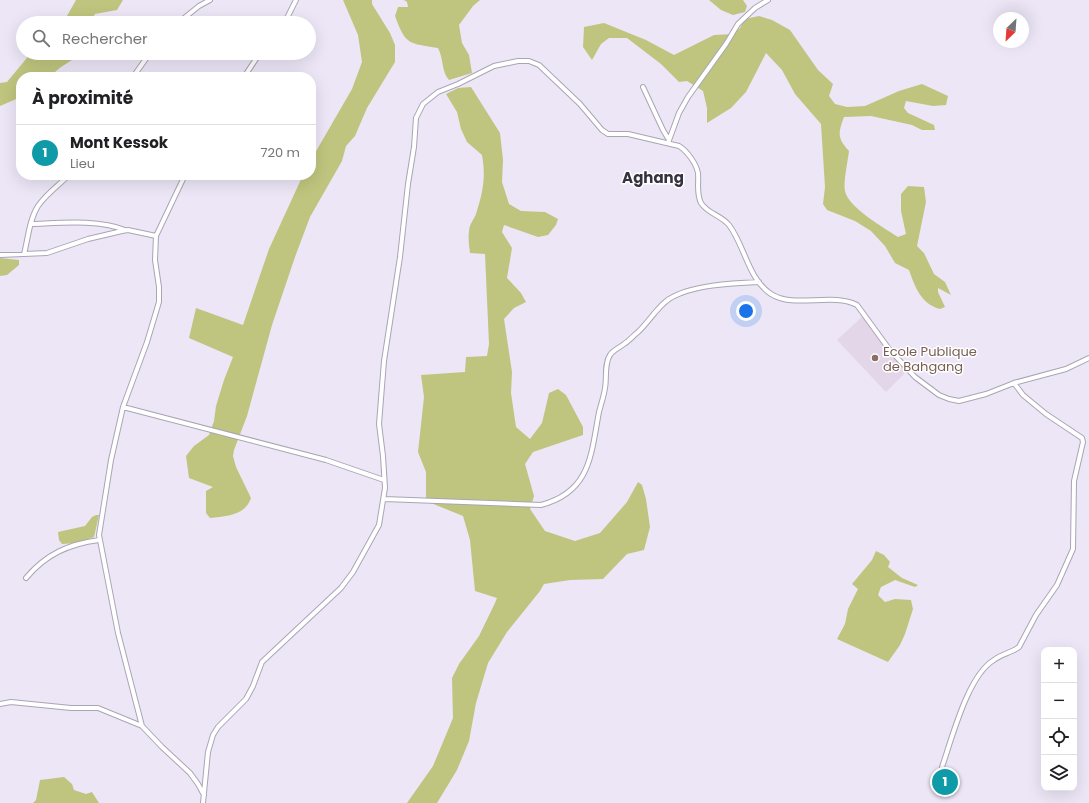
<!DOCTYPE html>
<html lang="fr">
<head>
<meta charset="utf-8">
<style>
  body { margin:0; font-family:Poppins,sans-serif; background:#f2f2f2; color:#202124 }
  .controls { position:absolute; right:12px; bottom:12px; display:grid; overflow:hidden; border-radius:8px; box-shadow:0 4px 16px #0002 }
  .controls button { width:36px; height:36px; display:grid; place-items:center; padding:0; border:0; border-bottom:1px solid #e0e0e0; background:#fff; color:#202124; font:20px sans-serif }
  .compass { position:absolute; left:993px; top:12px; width:36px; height:36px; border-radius:50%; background:#fff; box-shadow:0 4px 16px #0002; rotate:205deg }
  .you { position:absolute; left:746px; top:311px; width:14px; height:14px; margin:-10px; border:3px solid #fff; border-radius:50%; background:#1a73e8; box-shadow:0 0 0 6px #1a73e833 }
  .badge { display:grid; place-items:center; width:26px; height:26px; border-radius:50%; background:#0b8043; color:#fff; font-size:13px; font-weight:700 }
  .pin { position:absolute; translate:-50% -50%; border:2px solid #fff; box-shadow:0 1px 4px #0006 }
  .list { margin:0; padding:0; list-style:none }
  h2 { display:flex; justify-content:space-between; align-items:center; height:52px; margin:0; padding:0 16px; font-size:17px }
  h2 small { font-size:13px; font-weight:400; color:#757577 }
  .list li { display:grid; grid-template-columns:26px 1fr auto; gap:12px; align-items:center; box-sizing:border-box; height:56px; padding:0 16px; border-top:1px solid #e0e0e0 }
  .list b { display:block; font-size:15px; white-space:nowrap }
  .list p { margin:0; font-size:13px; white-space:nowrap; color:#757577 }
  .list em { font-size:13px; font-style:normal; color:#757577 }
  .icon { flex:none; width:22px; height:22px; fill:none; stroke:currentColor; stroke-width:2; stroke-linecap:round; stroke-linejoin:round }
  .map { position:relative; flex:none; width:1089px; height:803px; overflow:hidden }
  .search { position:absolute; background:#fff; box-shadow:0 4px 16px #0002; left:16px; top:16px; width:300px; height:44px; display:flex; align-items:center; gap:10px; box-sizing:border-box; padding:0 14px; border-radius:22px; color:#757577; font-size:15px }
  .panel { position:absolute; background:#fff; box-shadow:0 4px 16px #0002; left:16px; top:72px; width:300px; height:108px; border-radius:16px }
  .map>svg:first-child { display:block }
  .education { fill:#e3d6e9 }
  .green { fill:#bfc57e }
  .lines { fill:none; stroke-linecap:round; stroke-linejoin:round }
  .street-casing { stroke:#aaa5b5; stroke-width:6 }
  .street { stroke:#fff; stroke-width:4 }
  .education-dot { fill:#8d6e63; stroke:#fff; stroke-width:1.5 }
  .labels { text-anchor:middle; stroke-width:3; stroke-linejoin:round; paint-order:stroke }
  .education-label { font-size:13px; fill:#785e54; stroke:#fff; text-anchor:start }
  .quarter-label { font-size:15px; font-weight:bold; fill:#36323f; stroke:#fff }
</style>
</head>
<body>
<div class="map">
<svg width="1089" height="803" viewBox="0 0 1089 803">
  <rect width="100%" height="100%" fill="#ece6f7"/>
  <path class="education" d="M863,316L868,321L884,346L907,371L886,392L837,340Z"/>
  <path class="green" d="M76,0H123L117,10L95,14L90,23H63Z
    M343,0H372V4L390,33L395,45V62L367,108L355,136L346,146L342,161L310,217L295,257L272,325L247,416L234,450L233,456L236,467L251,498C245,516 226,516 210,518L206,513V491L213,487L189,478L186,456L194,446L209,435L214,421L216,406L224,380L233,357L189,338L196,308L243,325L269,249L303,175H311V160L352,89L362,62L358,35Z
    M404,0H480L473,6L459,25L462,43L469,55L472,73L449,80C441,71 444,59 438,48C409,43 406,46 395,16L398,7H408L407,2Z
    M709,0H743L747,6L745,12L733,15L721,10Z
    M759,16L772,20L790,30L818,70L833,84L829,96L835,104L847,107L865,106L899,91L922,84L948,96L946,105L933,106L906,101L904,108L908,113L934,125L935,130H922L912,125L871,116L844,117C838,133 837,138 849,151C848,160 843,183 845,191C848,207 884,228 898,237L906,234L901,211V194L908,186L924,187L926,202L917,246L924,253L934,274L945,282L951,295L938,288V292L945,307L940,309C921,304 915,287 909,270L895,263L885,246L871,231L855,221L827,210L823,204L825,187L821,124L795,94L782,70L766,53L746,92L731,108L707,123V108L703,91L687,81L679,82L661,64L627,38H609L601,44L592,60L583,47L584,27L604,23L646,40L674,55L714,35L733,34L740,28L745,19Z
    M31,53H83L61,67L49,77H21V97L0,106V83L7,82Z
    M471,87L500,133L503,160L502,182L509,204L521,211L545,212L558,219L556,225L548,235L538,237L504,225L502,232L512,248L507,278L521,293L526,302L514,308L504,319L512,372L511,393L516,427L530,439L542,423L549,393L558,389L566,395L583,427V435L533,452L525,464L534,496L530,509L545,531L575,541L600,533L627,502L638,482L642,485L646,499L650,527L644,550L627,554L603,579L570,580L544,584L540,591L507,632L488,663L476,703L469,741L457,770L437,803H407L433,766L453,718L452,678L459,664L479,636L495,603L497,598L475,591L470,540L463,516L426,501V472L418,452L424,397L421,375L465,372L466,357L487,356L489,344L485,254L470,253C469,246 468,238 469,231C469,225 474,219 476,214C483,192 486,177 482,155L467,142L461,129L457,112L446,94L458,88Z
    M0,258L19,260V265L7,275L0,276Z
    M96,515H99L94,537L77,543L62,544L59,540L58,532L85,526L92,517Z
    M876,551L884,555L890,562L888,567L902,578L918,585L915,587L895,580L881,587L878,595L885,602L895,599L911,600L913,609L905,634L900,645L888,662L837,639L845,624L848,609L858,589L852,584L872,560Z
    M64,777L72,784L74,790L86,794L92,792L99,803H33L36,800L40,780Z"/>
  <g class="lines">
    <defs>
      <path id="street" d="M178,23L199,6L210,0
        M283,23L287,18L296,0
        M133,77L150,53
        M244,77L260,53
        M643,87L663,130L669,140
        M668,143L679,113L688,97L726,44L738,24L755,8L768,0
        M185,175L156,236L155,260L159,287V302L147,342L123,407L111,460L99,535L118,633L142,726L162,747L190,773L198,784L204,795
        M31,224C60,223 98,219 125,230
        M24,254C28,239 29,220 38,206C46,194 59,185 69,175
        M0,255L47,253L88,239L122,231L128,230L156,236
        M123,407L326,460L384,480
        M384,499L541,505C591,492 591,454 599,412C601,404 604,396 605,388C607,378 604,364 610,355C613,350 619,348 624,344C629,341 633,336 638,332C649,322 657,307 669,299C691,285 733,283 759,282
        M26,578C46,554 69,544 99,540
        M0,704L11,702L71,708H98L142,726
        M942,767C952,738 968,675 994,660C1000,655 1009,653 1016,649L1019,647L1036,615L1057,585L1073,549L1074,481L1083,442L1082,438L1046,414L1023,395L1014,383
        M203,803L208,752L213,735L218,727L246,699L253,686L262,662L341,588L353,572L379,525L385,488L383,456L379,424L384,361L400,257L408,184L414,147L416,118L423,104L438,92L458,84L494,66L518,61H529L539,65L580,104L602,130L608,134H628L679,146C687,151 696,163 698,173C699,183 696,193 701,203C708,214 721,215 729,225C745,246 748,279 771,294C794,309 832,292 857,305L889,349L915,377L939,395L949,399L959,401L986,394L1014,383L1066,369L1089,358"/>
    </defs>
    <use href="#street" class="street-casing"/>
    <use href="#street" class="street"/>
  </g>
  <circle class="education-dot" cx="875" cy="358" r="4"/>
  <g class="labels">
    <g class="education-label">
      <text x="883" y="356">Ecole Publique<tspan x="883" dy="15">de Bahgang</tspan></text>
    </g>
    <g class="quarter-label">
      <text x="653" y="183">Aghang</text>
    </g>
  </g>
</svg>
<div class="controls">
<button>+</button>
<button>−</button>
<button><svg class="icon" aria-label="locate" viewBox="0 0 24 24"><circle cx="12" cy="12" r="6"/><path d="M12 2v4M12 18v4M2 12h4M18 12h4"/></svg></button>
<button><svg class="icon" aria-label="layers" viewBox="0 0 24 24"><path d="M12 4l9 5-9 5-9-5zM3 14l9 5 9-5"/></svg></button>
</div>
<svg class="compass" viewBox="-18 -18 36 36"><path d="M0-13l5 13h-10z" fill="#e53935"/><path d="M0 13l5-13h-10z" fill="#757577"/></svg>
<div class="you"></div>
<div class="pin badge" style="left:945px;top:782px;background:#0f9aa8">1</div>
<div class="search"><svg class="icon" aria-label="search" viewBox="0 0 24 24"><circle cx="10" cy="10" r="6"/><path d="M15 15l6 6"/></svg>Rechercher</div>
<section class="panel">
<h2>À proximité<small></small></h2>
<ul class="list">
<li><span class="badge" style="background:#0f9aa8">1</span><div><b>Mont Kessok</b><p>Lieu</p></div><em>720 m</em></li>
</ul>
</section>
</div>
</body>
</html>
